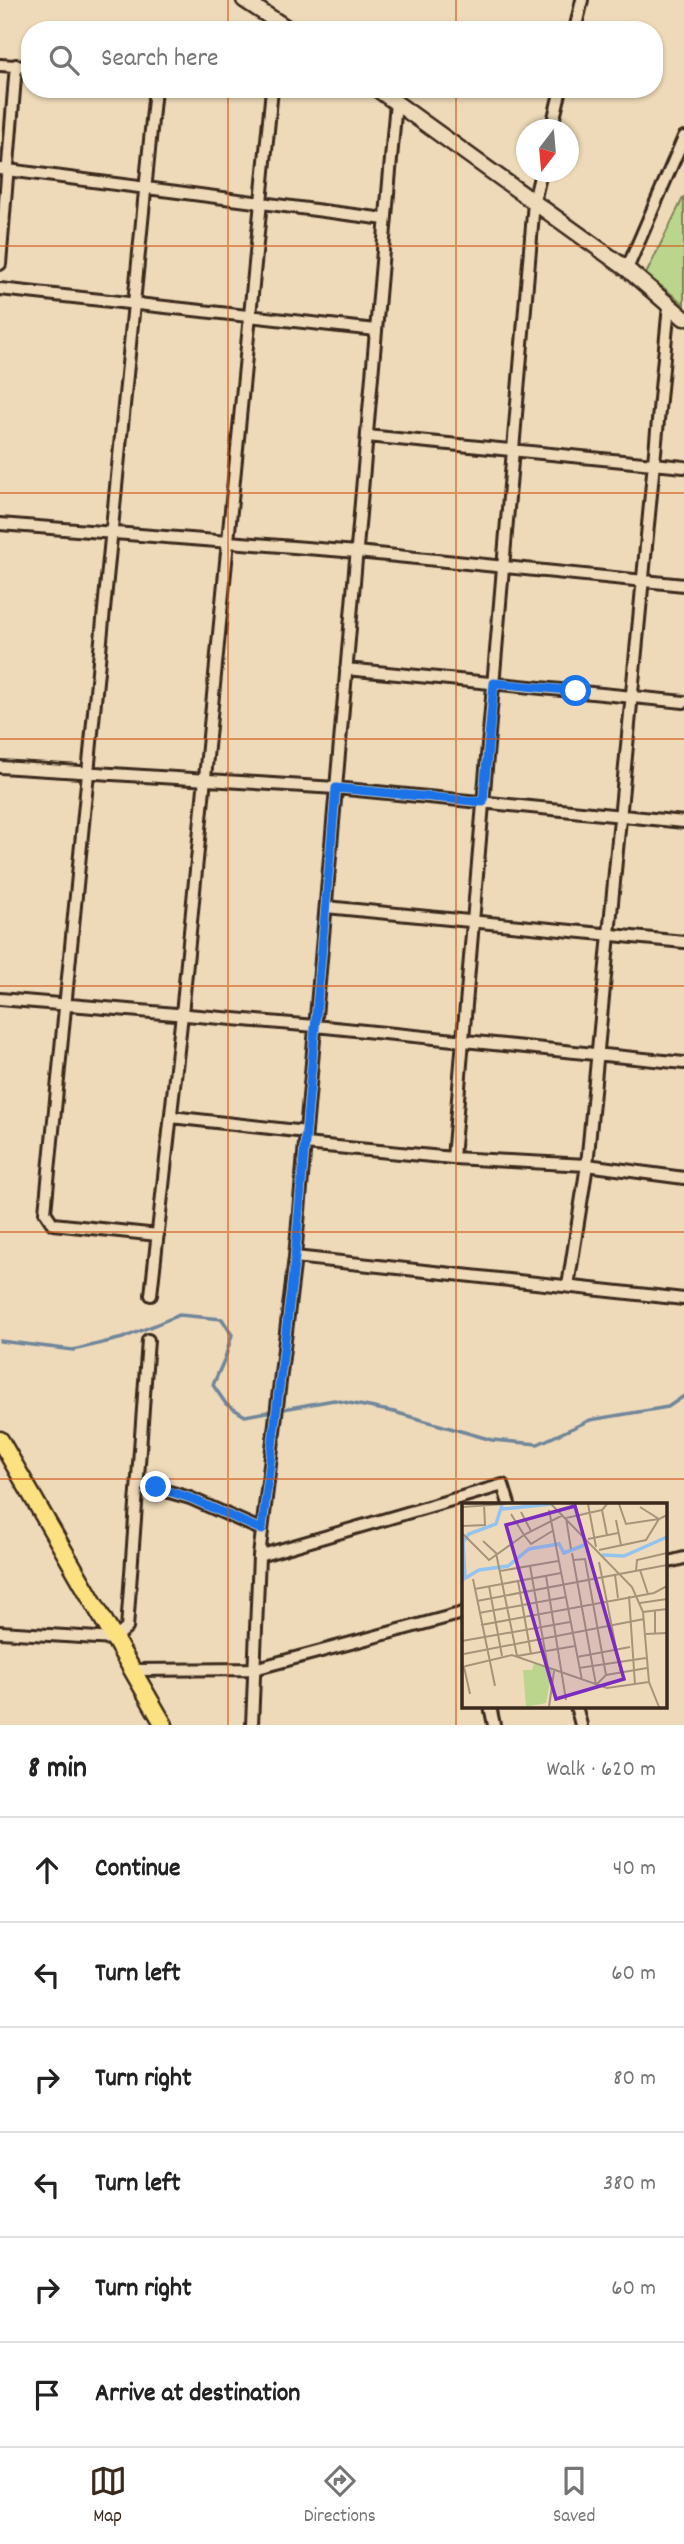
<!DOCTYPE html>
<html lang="en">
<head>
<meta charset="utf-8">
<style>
  body { margin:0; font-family:Dekko,sans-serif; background:#f2f2f2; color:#222 }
  .compass { position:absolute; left:516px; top:119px; width:63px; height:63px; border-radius:50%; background:#fff; box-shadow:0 2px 5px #0004; rotate:196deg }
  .stop { position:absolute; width:21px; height:21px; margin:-16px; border:5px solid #1a73e8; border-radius:50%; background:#fff }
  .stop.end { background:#1a73e8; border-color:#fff; box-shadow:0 2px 7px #0008 }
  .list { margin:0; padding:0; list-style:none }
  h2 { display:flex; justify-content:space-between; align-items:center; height:91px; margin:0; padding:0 28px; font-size:30px }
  h2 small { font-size:23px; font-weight:400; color:#767676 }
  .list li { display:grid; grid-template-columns:46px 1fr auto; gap:21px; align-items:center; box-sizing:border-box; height:105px; padding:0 28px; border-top:2px solid #e0e0e0 }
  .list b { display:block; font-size:26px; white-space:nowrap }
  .list em { font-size:23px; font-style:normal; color:#767676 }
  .icon { flex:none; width:38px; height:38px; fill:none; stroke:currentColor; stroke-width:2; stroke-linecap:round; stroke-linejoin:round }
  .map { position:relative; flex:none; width:684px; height:1725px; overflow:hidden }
  .search { position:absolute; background:#fff; box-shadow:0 2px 5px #0004; left:21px; right:21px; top:21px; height:77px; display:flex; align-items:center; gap:18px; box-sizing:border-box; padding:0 24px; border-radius:28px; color:#767676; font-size:26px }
  .sheet { height:721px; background:#fff }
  nav { display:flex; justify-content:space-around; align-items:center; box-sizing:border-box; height:98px; border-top:2px solid #e0e0e0; background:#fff; font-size:19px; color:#767676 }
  nav a { display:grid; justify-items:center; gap:4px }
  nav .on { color:#3b2a1e }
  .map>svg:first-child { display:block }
  .green { fill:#bbd58c; stroke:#7b8055; stroke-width:2 }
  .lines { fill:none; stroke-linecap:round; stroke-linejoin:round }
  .stream { stroke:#70869b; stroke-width:3.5 }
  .street-casing { stroke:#3b2a1e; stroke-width:16 }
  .secondary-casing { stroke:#3b2a1e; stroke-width:19 }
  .primary-casing { stroke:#3b2a1e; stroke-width:21 }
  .street { stroke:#eedab8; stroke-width:10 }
  .secondary { stroke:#eedab8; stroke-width:14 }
  .primary { stroke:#fbe180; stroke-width:16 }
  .route { stroke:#1a73e8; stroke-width:9 }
  .grid { fill:none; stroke:#ce520f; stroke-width:2; stroke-opacity:0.55 }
  .inset-river { fill:none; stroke:#93c3ef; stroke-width:3.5 }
  .inset-road { fill:none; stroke:#a6947a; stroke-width:2 }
  .view { fill:#7b2cbf; fill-opacity:0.15; stroke:#7b2cbf; stroke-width:3.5 }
  .inset-edge { fill:none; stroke:#3b2a1e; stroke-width:3.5 }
</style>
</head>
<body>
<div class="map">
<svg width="684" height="1725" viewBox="0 0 684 1725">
  <rect width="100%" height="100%" fill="#eedab8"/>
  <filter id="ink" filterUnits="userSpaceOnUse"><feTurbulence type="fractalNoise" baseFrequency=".0143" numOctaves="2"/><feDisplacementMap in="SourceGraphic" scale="14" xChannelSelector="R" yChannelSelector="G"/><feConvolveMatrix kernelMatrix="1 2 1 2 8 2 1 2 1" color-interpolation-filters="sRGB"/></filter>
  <g filter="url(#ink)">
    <path class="green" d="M684,196V304L646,274Z"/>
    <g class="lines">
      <path class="stream" d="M0,1341L73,1350L123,1338L179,1315L222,1319L232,1335L225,1358L213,1385L226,1404L245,1416L334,1400L394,1412L492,1440L538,1444L590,1420L668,1407L684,1396"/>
      <defs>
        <path id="street" d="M575,30L582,0
          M0,65L30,67
          M155,89L45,1212L53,1224L158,1235
          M551,130L561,89
          M0,169L385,219
          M0,264L16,65
          M627,269L684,137
          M0,289L376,330
          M367,436L684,467
          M0,524L357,552L684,585
          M346,669L684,702
          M0,767L336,788L684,822
          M326,907L684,942
          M0,999L315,1026L684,1063
          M171,1117L306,1132
          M305,1144L453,1158L587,1165L684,1178
          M453,1158L534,202L541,172
          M295,1257L684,1299
          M568,1286L587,1165L669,305
          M151,1295L182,1014L272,89
          M138,1483L190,1498L262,1530
          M259,1556L503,1485L509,1504
          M665,1563L684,1558
          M0,1632L114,1639L127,1628L148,1340
          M133,1670L254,1669L463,1613
          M490,1706L494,1725
          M576,1706L581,1725
          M252,1725L259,1556L295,1257L396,102"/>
        <path id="secondary" d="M244,0L290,30
          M377,89L627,269L684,318"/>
        <path id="primary" d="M0,1440L164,1725"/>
      </defs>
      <use href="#street" class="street-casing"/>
      <use href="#secondary" class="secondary-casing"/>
      <use href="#primary" class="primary-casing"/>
      <use href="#street" class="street"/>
      <use href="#secondary" class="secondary"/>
      <use href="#primary" class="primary"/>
    </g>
  </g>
  <g class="lines" filter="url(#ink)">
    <path class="route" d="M156,1487L190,1498L262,1530L295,1257L336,788L483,802L494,683L576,691"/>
  </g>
  <path class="grid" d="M228,0V30M456,0V30M228,89V1725M456,89V1725M0,246H684M0,493H684M0,739H684M0,986H684M0,1232H684M0,1479H684"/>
  <g transform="translate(462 1503)">
    <rect width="205" height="205" fill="#eedab8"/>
    <path d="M72,160L90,167L84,200L64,204L61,167H70Z" fill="#bbd58c"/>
    <path class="inset-river" d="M40,6L89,1M140,52L162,53L205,34M3,74L1,39L7,31L34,21L40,2M0,77L17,67L46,63L67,46L97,41L102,50L125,41"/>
    <path class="inset-road" d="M89,1L170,84L181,109L187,179L197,204M126,1L134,44M157,1L164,21L197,16M0,4L44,1M178,4L197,16M87,7L120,177M59,9L69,28M49,11L62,32L101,12M154,17L159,42M0,23L23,22L22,1M0,30L27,57L62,32L69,41L92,27M145,32L140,7L145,1M126,36L156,30M21,38L34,50L55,153L113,143M109,46L104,15L140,7M137,47L184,37L197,16L205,12M110,50L134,182M111,57L123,56L144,172M137,59L159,170M68,63L86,165M178,67L186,91M38,68L96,58M174,68L175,57L205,50M153,72L156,95M84,73L104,197M11,76L33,183M56,78L69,151M27,83L40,153M13,86L99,70M167,93L173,182M15,98L205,62M178,100L205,96M193,108V131M181,109L205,106M17,110L104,94M19,122L192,90L205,83M184,131L205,130M0,138L108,119M2,151L182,116M115,154L168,144M0,164L50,152L145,185L187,179M2,164L8,191M117,165L184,155M134,182L144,172L185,165M87,204L92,168"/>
    <path class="view" d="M113,3L162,176L94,196L44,22Z"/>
    <rect width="205" height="205" class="inset-edge"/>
  </g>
</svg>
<svg class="compass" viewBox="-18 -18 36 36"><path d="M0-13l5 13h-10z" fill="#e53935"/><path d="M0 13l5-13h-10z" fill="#767676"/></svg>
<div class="stop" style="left:576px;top:691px"></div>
<div class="stop end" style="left:156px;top:1487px"></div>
<div class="search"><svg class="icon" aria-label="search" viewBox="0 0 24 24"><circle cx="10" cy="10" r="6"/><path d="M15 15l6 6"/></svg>Search here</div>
</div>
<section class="sheet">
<h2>8 min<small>Walk · 620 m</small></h2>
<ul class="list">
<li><svg class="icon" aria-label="ahead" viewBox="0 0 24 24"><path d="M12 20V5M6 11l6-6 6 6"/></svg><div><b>Continue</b></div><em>40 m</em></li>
<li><svg class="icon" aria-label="left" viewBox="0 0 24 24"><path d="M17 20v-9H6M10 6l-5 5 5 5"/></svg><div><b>Turn left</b></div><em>60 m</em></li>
<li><svg class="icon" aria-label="right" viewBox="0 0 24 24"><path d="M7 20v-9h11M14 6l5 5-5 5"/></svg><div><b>Turn right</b></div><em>80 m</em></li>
<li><svg class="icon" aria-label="left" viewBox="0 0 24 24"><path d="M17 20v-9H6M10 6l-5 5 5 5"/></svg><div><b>Turn left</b></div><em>380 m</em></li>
<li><svg class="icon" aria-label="right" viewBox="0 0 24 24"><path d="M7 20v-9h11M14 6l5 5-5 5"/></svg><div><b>Turn right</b></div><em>60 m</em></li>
<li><svg class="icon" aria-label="arrive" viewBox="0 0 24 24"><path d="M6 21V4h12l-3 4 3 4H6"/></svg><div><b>Arrive at destination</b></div></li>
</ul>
</section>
<nav>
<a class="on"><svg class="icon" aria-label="map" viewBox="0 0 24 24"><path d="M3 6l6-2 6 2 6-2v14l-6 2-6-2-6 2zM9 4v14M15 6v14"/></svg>Map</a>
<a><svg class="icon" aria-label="directions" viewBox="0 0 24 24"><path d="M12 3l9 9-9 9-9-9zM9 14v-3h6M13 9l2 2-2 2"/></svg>Directions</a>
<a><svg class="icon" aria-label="saved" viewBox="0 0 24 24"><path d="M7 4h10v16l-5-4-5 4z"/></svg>Saved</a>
</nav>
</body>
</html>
